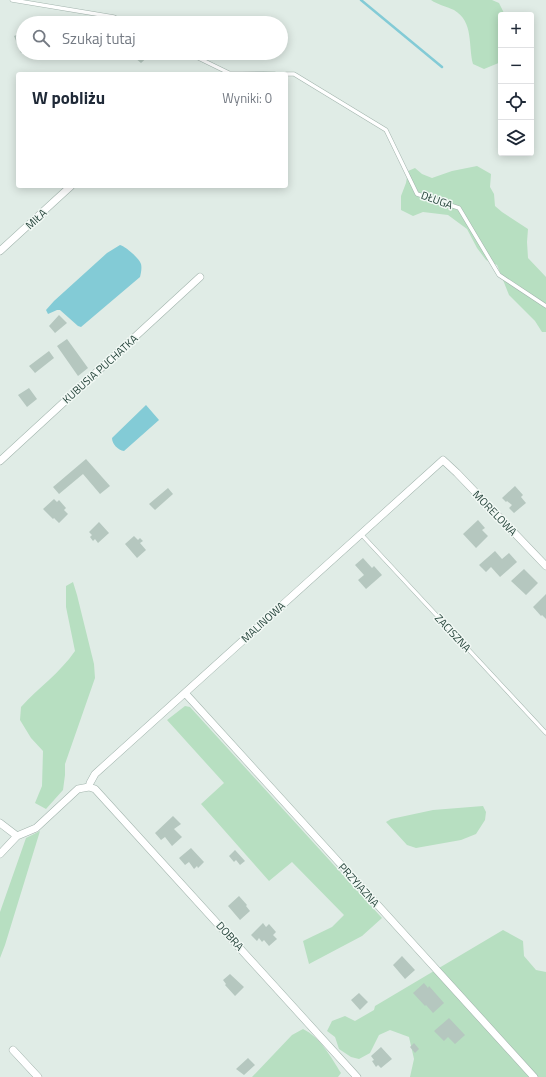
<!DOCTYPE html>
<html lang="pl">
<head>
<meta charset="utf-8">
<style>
  body { margin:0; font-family:"Titillium Web",sans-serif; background:#f6f6f7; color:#1f2937 }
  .controls { position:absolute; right:12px; top:12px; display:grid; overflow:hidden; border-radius:4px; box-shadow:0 2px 10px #0003 }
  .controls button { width:36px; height:36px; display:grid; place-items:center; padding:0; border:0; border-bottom:1px solid #e0e1e3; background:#fff; color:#1f2937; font:20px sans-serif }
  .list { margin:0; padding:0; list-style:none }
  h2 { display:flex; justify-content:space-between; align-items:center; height:52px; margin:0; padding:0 16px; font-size:17px }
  h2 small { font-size:13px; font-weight:400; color:#747a83 }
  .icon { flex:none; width:22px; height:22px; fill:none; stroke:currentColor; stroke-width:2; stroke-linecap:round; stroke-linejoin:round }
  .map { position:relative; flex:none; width:546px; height:1077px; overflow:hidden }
  .search { position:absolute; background:#fff; box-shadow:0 2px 10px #0003; left:16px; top:16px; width:272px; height:44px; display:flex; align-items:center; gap:10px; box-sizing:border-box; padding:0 14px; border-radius:22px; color:#747a83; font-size:15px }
  .panel { position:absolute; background:#fff; box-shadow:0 2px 10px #0003; left:16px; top:72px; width:272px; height:116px; border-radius:4px }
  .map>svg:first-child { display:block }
  .green { fill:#b7dfc1 }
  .water { fill:#83cbd6 }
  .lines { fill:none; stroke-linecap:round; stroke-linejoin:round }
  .stream { stroke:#83cbd6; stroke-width:2.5 }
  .building { fill:#b5c7bf }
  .service-casing { stroke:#a2b4ad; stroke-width:4.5 }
  .minor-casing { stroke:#a2b4ad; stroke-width:8 }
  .service { stroke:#fff; stroke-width:3.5 }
  .minor { stroke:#fff; stroke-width:7 }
  .labels { text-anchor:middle; stroke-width:3; stroke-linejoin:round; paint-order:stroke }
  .street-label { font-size:11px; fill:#1f3e35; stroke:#f1f8f4 }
</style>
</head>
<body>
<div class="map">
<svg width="546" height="1077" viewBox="0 0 546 1077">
  <rect width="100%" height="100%" fill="#e0ece6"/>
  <path class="green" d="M431,0H492L499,3L505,15H501V62L484,69L473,64C468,45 474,22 454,10C446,6 438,5 431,0Z
    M477,166L491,174L490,187L494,194L495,206L502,212L528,229L527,242L528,258L546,277V332H542L535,321L509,295L497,265L486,260L477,248L467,229L448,215L423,212L413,216L401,210V196L406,183L408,171L415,168L422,174L432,178L452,171Z
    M73,582L77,595L94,664L95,678L65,764V775L63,790L46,809L35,803L42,786L43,751L31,738L20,720L21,707C38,688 60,673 75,651L66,607V586Z
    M185,706L190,707L382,918L362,936L309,964L303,941L332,927L344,915L292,862L269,881L201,804L224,783L167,720Z
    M483,806L486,812L485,820L476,834L461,840L416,848L407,845L386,822L391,819L433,810Z
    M40,831L5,945L0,958V912L26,838Z
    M503,930L523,941L524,956L536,970L546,972V1077H410L414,1059L409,1037L390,1030L379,1035L370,1053L359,1059L351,1057L339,1049L335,1037L327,1031L332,1021L345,1016L355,1021L374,1010L375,1006Z
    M303,1029C320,1037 331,1057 341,1073L338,1077H252L292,1035Z"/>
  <path class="water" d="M120,245C125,246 139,258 141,264C142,268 141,273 140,277L81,327L78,326L60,310H57L48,314L46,310L54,301L107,253Z
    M146,405L159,420L124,451C118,450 112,444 112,438Z"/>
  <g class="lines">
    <path class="stream" d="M361,0L442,67"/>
  </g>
  <path class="building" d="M22,33L23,36V52L21,53L14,36Z
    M129,53H150L151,54L141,63Z
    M59,315L67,323L55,333L49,326Z
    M67,339L88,368L78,376L57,346Z
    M49,351L54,358L35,373L29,366Z
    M29,388L37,399L27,407L18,395Z
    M86,459L110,486L100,494L83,474L59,494L53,487Z
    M515,486L523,495L521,497L526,503L514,513L509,508L512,505L507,501L506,502L502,498Z
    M168,488L173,494L155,510L149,504Z
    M54,499L57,502L59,500L66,508L64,510L68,514L59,523L54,518L53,519L43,509Z
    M478,520L485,528L482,530L488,536L476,548L463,534Z
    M99,522L109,533L98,543L95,539L93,541L90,537L92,535L89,532Z
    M134,536L138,540L140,538L143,541L140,543L146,550L137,558L125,544Z
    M495,551L502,559L509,553L517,562L500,577L491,567L486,572L479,565Z
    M363,558L372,568L374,566L382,575L366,589L358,580L364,575L355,565Z
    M524,569L538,583L526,595L511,581Z
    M546,594V619L542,615L541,616L533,607Z
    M173,816L181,824L174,829L182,837L172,846L165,837L161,840L155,833Z
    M191,848L204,862L198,868L197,866L194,869L189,862L185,865L179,858Z
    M235,850L245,861L240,865L236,860L234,862L229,856Z
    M239,896L247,905L246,906L250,911L240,920L228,906Z
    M263,923L266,927L269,924L276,932L273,935L277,939L269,946L264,940L262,942L259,938L257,941L251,935Z
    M402,956L415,970L405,979L393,965Z
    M230,974L244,987L235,996L225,985L226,984L223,980Z
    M424,983L428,988L429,986L444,1003L433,1013L426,1005L425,1006L413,993Z
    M359,993L368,1002L360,1010L351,1000Z
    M449,1018L465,1035L455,1044L448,1037L444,1041L434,1031Z
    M414,1043L419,1049L415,1053L410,1047Z
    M381,1047L392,1059L381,1068L378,1065L376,1067L372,1061L374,1060L371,1056Z
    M248,1058L255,1065L244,1075L236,1069Z"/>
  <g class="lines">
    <defs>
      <path id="service" d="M12,0L114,17L126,23
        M188,53L229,73L275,74
        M286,74H294L386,130L417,194L459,208L499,275L546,306
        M361,534L546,733"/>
      <path id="minor" d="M0,251L71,186
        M0,461L200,277
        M185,693L534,1077
        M89,787L90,783L95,774L443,460L457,473L546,566
        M0,823L17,836
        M0,854L17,836L36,828L78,789L89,787L95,789L357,1077
        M13,1050L38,1077"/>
    </defs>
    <use href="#service" class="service-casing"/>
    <use href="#minor" class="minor-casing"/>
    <use href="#service" class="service"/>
    <use href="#minor" class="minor"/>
  </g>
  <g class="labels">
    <g class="street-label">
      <text transform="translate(437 200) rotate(20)" y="4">DŁUGA</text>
      <text transform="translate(36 219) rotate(-43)" y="4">MIŁA</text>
      <text transform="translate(100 369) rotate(-42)" y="4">KUBUSIA PUCHATKA</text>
      <text transform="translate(495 513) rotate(46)" y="4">MORELOWA</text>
      <text transform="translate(263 622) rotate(-42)" y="4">MALINOWA</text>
      <text transform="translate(453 633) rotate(47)" y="4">ZACISZNA</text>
      <text transform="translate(359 885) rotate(48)" y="4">PRZYJAZNA</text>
      <text transform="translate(230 936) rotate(48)" y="4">DOBRA</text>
    </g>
  </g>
</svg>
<div class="controls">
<button>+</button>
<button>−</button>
<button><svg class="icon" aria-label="locate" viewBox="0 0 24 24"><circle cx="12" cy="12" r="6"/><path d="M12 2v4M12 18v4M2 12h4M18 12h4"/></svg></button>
<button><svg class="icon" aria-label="layers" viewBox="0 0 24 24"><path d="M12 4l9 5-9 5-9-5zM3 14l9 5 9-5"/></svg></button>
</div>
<div class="search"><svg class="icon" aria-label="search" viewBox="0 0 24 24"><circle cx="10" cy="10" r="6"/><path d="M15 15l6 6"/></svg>Szukaj tutaj</div>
<section class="panel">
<h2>W pobliżu<small>Wyniki: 0</small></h2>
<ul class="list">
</ul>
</section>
</div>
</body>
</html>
